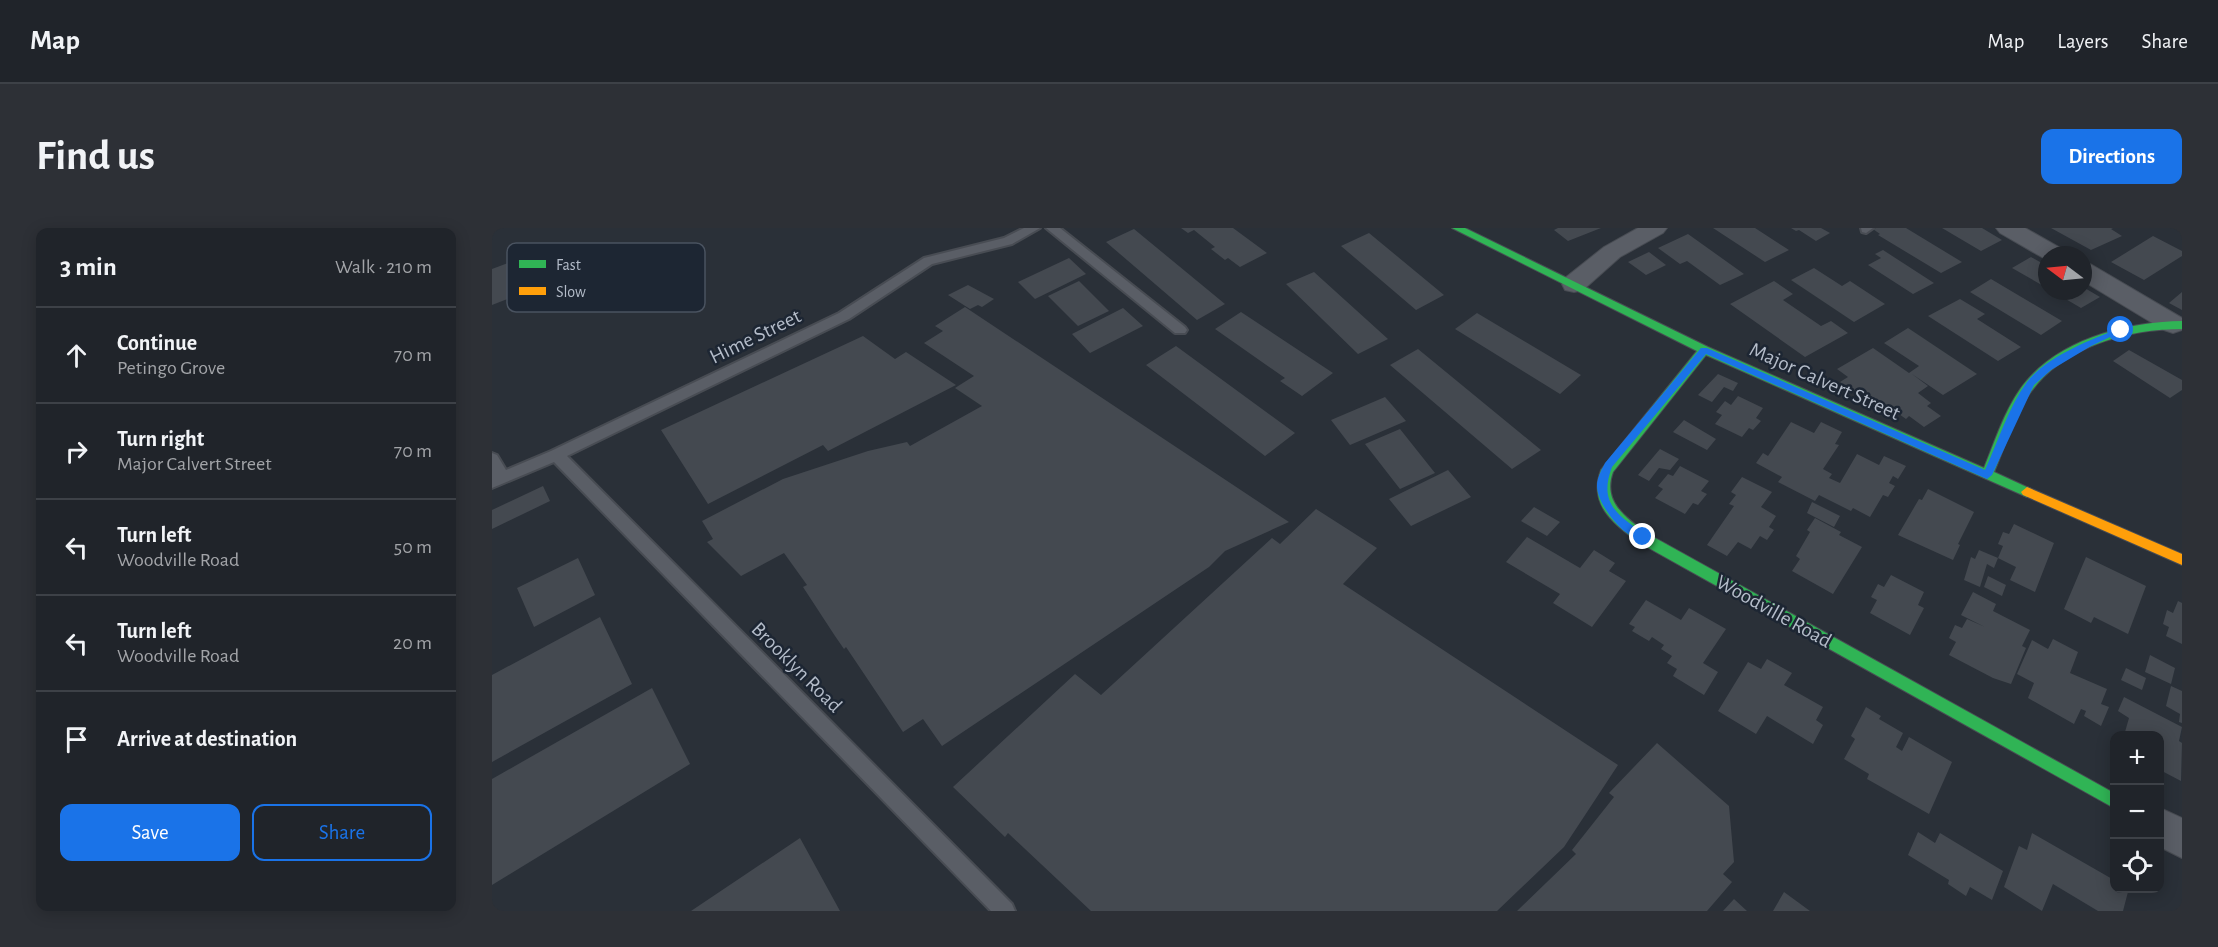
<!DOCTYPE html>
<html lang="en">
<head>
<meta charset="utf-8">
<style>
  body { margin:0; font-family:"Alegreya Sans",sans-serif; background:#2d3036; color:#f1f3f6 }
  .controls { position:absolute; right:18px; bottom:18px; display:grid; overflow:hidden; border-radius:12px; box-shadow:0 3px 15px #0003 }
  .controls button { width:54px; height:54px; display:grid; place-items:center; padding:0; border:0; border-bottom:2px solid #3d4147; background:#20242a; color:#f1f3f6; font:30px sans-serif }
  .compass { position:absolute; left:1546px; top:18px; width:54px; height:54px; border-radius:50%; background:#20242a; box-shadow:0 3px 15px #0003; rotate:286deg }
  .stop { position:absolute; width:18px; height:18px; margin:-14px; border:4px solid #1a73e8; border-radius:50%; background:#fff }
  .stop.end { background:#1a73e8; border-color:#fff; box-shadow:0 2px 6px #0008 }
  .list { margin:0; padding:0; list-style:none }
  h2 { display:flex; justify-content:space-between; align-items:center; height:78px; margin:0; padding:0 24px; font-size:26px }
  h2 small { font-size:20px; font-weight:400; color:#a2a4a8 }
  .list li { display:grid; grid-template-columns:39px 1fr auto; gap:18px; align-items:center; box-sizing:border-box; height:96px; padding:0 24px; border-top:2px solid #3d4147 }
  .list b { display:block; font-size:22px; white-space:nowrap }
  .list p { margin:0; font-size:20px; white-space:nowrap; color:#a2a4a8 }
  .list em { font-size:20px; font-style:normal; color:#a2a4a8 }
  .actions { display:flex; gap:12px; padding:18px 24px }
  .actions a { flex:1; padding:14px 0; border:2px solid #1a73e8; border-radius:12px; text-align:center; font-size:21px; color:#1a73e8 }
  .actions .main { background:#1a73e8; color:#fff }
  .icon { flex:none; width:33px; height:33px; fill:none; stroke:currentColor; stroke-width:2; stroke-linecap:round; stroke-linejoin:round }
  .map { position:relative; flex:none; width:1690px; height:683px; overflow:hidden; border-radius:12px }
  header { display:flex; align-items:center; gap:36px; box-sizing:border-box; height:84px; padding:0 30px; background:#20242a; border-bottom:2px solid #3d4147 }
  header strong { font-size:28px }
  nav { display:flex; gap:33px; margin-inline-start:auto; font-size:21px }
  .intro { display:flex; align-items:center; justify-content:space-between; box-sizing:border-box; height:144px; padding:0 36px }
  h1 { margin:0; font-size:42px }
  .button { padding:15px 27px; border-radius:12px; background:#1a73e8; color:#fff; font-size:21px; font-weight:700 }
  main { display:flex; gap:36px; padding:0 36px }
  aside { flex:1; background:#20242a; border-radius:12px; box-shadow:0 3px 15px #0003 }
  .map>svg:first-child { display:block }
  .building { fill:#444950 }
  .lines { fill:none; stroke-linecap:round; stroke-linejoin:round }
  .lane-casing { stroke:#484c53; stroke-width:4 }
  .street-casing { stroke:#484c53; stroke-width:2 }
  .fast-casing { stroke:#484c53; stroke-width:2 }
  .slow-casing { stroke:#484c53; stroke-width:2 }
  .lane { fill:#5a5e66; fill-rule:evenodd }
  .street { fill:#5a5e66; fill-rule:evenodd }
  .fast { fill:#30b455; fill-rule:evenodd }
  .slow { fill:#ff9f0a; fill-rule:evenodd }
  .route { fill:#1a73e8 }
  .labels { text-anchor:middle; stroke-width:5; stroke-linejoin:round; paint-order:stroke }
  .street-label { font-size:21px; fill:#b4bcc9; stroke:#1d2633 }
  .key { fill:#1d2633; stroke:#4a5360; stroke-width:1.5 }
  .key-label { font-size:16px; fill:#b4bcc9 }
</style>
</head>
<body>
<header>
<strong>Map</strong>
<nav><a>Map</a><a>Layers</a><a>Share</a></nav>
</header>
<div class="intro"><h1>Find us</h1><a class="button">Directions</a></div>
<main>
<aside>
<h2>3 min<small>Walk · 210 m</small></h2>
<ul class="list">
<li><svg class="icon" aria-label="ahead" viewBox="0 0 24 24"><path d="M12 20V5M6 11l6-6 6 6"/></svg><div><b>Continue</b><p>Petingo Grove</p></div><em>70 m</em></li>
<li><svg class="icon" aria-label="right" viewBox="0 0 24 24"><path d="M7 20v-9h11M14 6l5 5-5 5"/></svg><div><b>Turn right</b><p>Major Calvert Street</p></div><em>70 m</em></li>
<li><svg class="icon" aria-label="left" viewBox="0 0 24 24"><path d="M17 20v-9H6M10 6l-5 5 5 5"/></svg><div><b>Turn left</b><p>Woodville Road</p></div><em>50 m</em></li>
<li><svg class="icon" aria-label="left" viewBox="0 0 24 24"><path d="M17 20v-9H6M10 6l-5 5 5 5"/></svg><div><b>Turn left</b><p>Woodville Road</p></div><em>20 m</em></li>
<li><svg class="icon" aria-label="arrive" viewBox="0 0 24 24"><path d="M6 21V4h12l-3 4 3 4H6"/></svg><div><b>Arrive at destination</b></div></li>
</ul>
<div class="actions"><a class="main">Save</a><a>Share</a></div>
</aside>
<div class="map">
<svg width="1690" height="683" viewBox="0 0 1690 683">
  <rect width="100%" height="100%" fill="#2a3038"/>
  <path class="building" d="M689,0H741L775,25L748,39L736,30L733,32L719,21L723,19L702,2L696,5Z
    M1066,0H1109L1076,13L1062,2Z
    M1221,0H1263L1297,22L1273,34Z
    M1299,0H1329L1338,5L1324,13L1307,2L1304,3Z
    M1384,0H1414L1470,34L1449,45L1386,7L1388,6L1381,1Z
    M1450,0H1490L1510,12L1489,23Z
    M1559,0H1621L1619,1L1630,8L1599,22Z
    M642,1L733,76L705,92L614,14Z
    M877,5L952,67L924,82L849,18Z
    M1196,6L1252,46L1228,57L1195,33L1188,36L1166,20Z
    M1661,8L1690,23V28L1652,52L1619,34Z
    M57,20L88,21L99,39L0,77V41Z
    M1391,22L1442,55L1421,66L1376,37L1389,30L1383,26Z
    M1157,24L1174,37L1154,47L1136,34Z
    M1539,29L1555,38V60L1520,40Z
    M577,30L594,46L543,71L526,54Z
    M1322,40L1350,58L1358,53L1393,76L1362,94L1299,52Z
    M822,44L896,111L866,126L794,56Z
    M1499,51L1570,93L1549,107L1478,64Z
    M587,53L617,83L586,98L556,68Z
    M1282,53L1301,66L1291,72L1329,98L1339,93L1356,105L1313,129L1238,76Z
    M476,57L502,71L490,79L486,77L478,81L456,67Z
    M1591,59L1608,69L1589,80L1560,63H1591Z
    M1690,64V82L1677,75Z
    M1468,71L1493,86L1485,91L1529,119L1506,133L1436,88Z
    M473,79L797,294L733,323L717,339L450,518L431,491L411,504L354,419L352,421L343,408L311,359L315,357L292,325L249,348L215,314L221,311L210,293L291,251L376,223L415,214L418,218L490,178L463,160L482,148L432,115L451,103L443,98Z
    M631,80L651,98L598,125L580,106Z
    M749,84L841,145L810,168L788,153L793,150L723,101Z
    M985,85L1089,147L1068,166L963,101Z
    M1416,100L1485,146L1451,167L1420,146L1436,158L1426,165L1439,175L1435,178L1449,188L1432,199L1417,188L1414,191L1390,174L1383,179L1348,154L1356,149L1345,141L1381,120L1417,145L1427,138L1392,115Z
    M371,108L403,131L414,124L464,157L336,223L331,217L216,276L169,202Z
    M684,118L803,205L773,228L654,137Z
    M926,121L1049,222L1020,241L898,137Z
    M1637,122L1690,152V162L1678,170L1621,133Z
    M1226,146L1246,155L1241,163L1232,159L1220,174L1206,167Z
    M1246,168L1271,180L1264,190L1269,193L1261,202L1257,200L1250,209L1223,196L1230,187L1224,184L1233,173L1239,177Z
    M893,169L914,193L858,217L839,192Z
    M1192,192L1224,211L1215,222L1181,204Z
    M1299,194L1322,205L1329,194L1350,204L1343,216L1347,217L1331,241L1340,246L1337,250L1348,255L1365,226L1387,237L1392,228L1414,238L1406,251L1401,248L1397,255L1403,258L1396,269L1391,267L1378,289L1361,280L1359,283L1327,267L1323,273L1286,254L1290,249L1264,235L1271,225L1276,228Z
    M908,201L943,245L908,261L873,216Z
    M1168,221L1187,231L1178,242L1167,240L1157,253L1146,247Z
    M1188,238L1217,253L1209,263L1215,266L1206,277L1201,275L1193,286L1163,270L1171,261L1166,258L1176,246L1181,248Z
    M956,242L979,269L919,298L897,271Z
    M1250,249L1280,264L1269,279L1284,288L1277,299L1282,302L1275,312L1268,308L1259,321L1246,314L1235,328L1215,317L1242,278L1237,276L1244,267L1239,264Z
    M51,258L58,273L0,301V282Z
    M1436,261L1482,284L1466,316L1468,317L1461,332L1406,307L1427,271L1430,272Z
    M1320,274L1348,288L1342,299L1315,285Z
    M1042,279L1068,294L1055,308L1029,293Z
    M824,281L885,320L851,356L1126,537L1072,619L1005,683H599L516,605L513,609L461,559L583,446L609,467L780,310L788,316Z
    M1323,290L1349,304L1347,307L1370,319L1341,366L1300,343L1308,331L1304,328L1318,304L1315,302Z
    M1522,296L1562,315L1543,364L1518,352L1524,339L1506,330L1511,318L1506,316L1511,304L1517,306Z
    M1035,309L1088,340L1102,322L1123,335L1117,343L1134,353L1100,399L1061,375L1068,366L1014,334Z
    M1487,322L1506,330L1502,340L1495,336L1488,359L1472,352L1479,329L1483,331Z
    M1594,329L1654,358L1636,406L1602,389L1599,395L1572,381Z
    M86,330L103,367L42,399L25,360Z
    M1399,347L1432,364L1426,377L1432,380L1418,407L1378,385L1385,372L1379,369L1386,356L1392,359Z
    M1496,348L1514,357L1510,368L1492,359Z
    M1481,364L1504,376L1501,383L1538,402L1530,418L1534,420L1519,456L1501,450L1457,427L1464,414L1457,410L1463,397L1470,400L1475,391L1493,399L1469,387Z
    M1154,372L1189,392L1197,380L1234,401L1211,435L1226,444L1212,467L1181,448L1185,441L1175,435L1180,428L1169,421L1172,417L1160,409L1157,413L1140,403L1143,399L1137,396Z
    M1686,373L1690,375V416L1674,408L1677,399L1671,396L1675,382L1681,385Z
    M108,389L140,456L0,534V447Z
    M1561,411L1586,424L1578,445L1615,461L1609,476L1617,479L1609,498L1592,488L1594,483L1589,481L1582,496L1536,470L1542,455L1525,446L1540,412L1556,421Z
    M1658,427L1683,440L1679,456L1653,444Z
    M1275,431L1300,445L1292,457L1331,479L1324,492L1331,497L1321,516L1275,488L1264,506L1226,483L1256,434L1269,441Z
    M1634,440L1654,450L1650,462L1629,452Z
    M1679,458L1690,463V495L1687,494L1688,486L1674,478Z
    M160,460L198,536L0,657V551Z
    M1632,469L1690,499L1687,513L1690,515L1689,553L1668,542V508H1639L1633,504L1637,490L1626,483Z
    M1374,479L1389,488L1387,491L1411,505L1404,519L1410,523L1417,509L1460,534L1437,586L1375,551L1377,546L1352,531L1363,511L1359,508Z
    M1165,515L1237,578L1242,634L1231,646L1240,654L1215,683H1025L1084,626L1080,622L1122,569L1117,565Z
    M1426,604L1443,615L1448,605L1511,643L1500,672L1478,659L1474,668L1456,656L1457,652L1416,627Z
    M1540,605L1622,652V660H1637L1631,683H1606L1561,656L1550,683L1512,659L1527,618L1535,622Z
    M308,610L348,683H199Z
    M1292,664L1318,683H1281Z
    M1242,671L1255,683H1231Z"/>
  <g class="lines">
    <defs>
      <path id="lane" d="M532,0H548L520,16L440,36L357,91L75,228L520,676L523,683H499L62,234L0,260V225L5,227L14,242L59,223L347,85L432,30L512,10Z
        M554,0H568L693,99L695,102L693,105H683Z
        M1369,0H1381L1374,5L1370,4Z"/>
      <path id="street" d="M1146,0H1175L1171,5L1128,29L1091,62L1082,64L1073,62L1070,56L1073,50L1112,19Z
        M1504,0H1533L1572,22L1576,27H1555V32L1508,5Z
        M1591,34L1600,37L1690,90V102L1681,105L1672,102L1591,53Z
        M1668,580L1690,590V630L1668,619Z"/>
      <path id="fast" d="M960,0H973L1216,119L1492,240C1503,213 1512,184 1529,160C1564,112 1633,94 1690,93V101C1635,101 1568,119 1536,168C1520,191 1513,219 1502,244L1539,261L1541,264L1539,267L1535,269L1214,127L1121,244C1110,274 1134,290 1156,306L1622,565V580L1146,314C1121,295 1096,276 1109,242L1205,123Z"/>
      <path id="slow" d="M1535,259L1690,326V337L1531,267L1529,264Z"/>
    </defs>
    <use href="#lane" class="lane-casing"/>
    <use href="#street" class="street-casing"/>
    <use href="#fast" class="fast-casing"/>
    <use href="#slow" class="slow-casing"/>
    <use href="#lane" class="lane"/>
    <use href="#street" class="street"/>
    <use href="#fast" class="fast"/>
    <use href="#slow" class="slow"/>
  </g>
  <path class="route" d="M1626,101L1633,102L1599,118L1559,142L1542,157L1500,247L1495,251L1214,126L1120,239C1106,276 1126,287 1154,307V312C1135,315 1104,276 1105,257C1105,250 1110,241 1113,235L1209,120H1215L1493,242C1506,214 1516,180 1535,154C1554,129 1598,112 1626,101Z"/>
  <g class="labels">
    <g class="street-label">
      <text transform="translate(263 108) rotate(-26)" y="7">Hime Street</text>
      <text transform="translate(1333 153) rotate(24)" y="7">Major Calvert Street</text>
      <text transform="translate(1282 383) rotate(29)" y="7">Woodville Road</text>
      <text transform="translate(305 439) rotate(45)" y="7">Brooklyn Road</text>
    </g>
  </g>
  <rect x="15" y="15" width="198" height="69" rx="9" class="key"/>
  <rect x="27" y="32" width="27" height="8" fill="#30b455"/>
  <rect x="27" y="59" width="27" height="8" fill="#ff9f0a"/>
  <g class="key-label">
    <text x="64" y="42">Fast</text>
    <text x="64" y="69">Slow</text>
  </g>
</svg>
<div class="controls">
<button>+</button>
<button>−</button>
<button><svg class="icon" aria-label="locate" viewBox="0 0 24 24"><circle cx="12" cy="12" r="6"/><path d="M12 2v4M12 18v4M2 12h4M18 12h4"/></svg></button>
</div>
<svg class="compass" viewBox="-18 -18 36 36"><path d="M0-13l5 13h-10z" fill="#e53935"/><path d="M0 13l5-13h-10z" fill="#a2a4a8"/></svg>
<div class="stop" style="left:1629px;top:102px"></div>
<div class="stop end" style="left:1151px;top:309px"></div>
</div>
</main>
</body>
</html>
